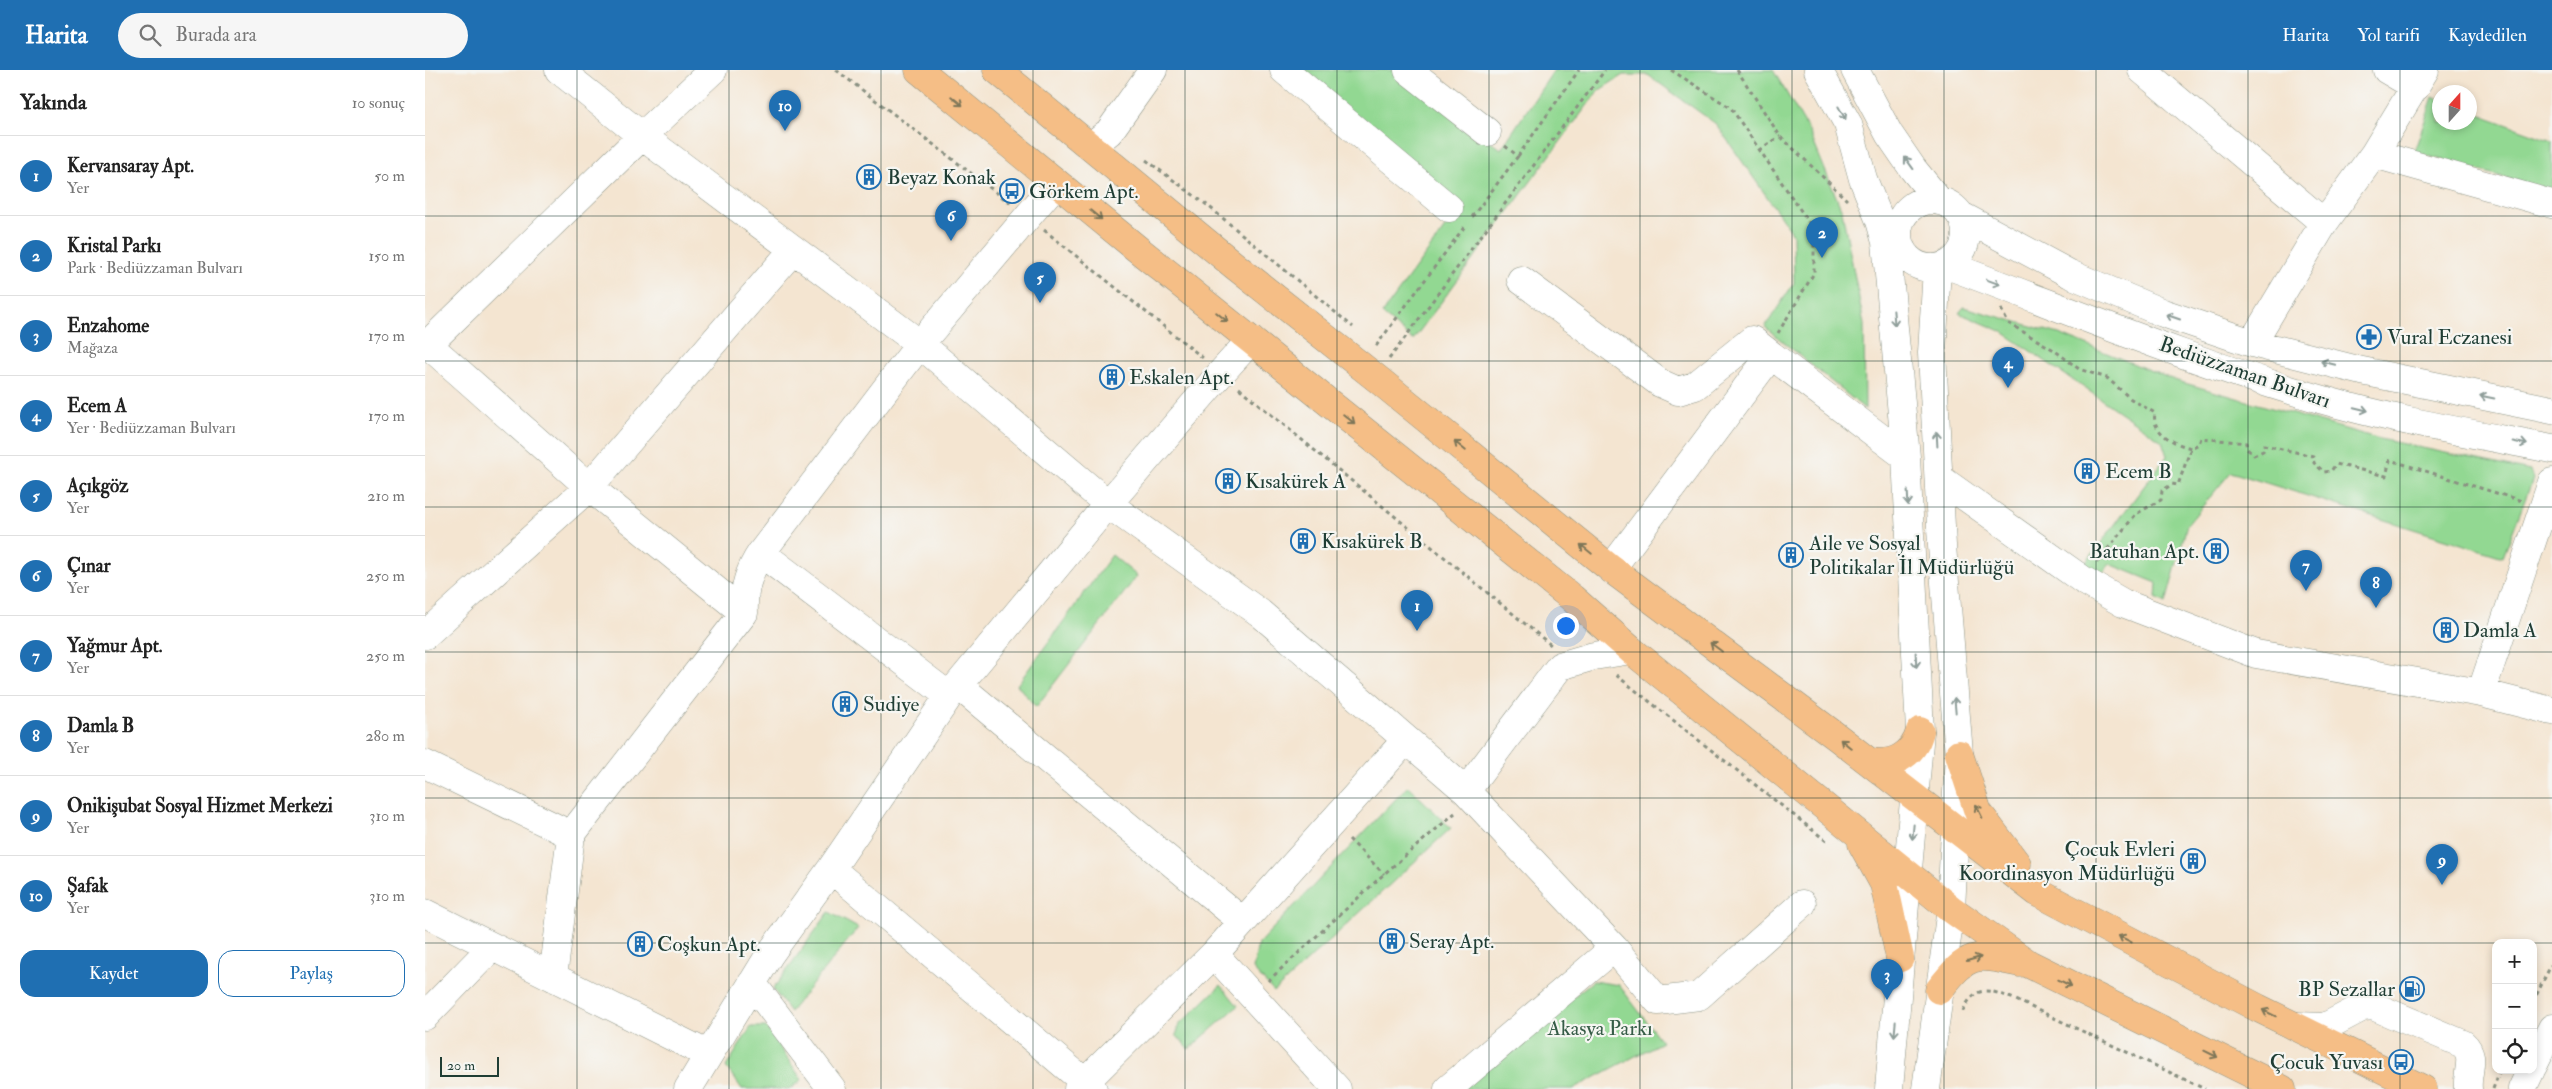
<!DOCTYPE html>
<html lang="tr">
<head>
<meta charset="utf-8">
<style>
  body { margin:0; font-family:"IM FELL Double Pica",serif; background:#f6f6f6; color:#222 }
  .controls { position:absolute; right:15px; bottom:15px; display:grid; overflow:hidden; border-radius:10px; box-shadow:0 2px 8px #0003 }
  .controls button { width:45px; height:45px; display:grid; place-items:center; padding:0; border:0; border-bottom:1px solid #e0e0e0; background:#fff; color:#222; font:25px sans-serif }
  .compass { position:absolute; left:2007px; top:15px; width:45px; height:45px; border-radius:50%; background:#fff; box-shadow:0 2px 8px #0003; rotate:21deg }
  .scale { position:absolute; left:15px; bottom:12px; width:59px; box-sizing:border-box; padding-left:5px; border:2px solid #1f3d34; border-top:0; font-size:14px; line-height:18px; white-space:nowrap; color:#1f3d34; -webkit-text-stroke:4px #f6f6f2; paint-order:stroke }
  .you { position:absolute; left:1140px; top:555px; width:18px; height:18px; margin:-12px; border:4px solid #fff; border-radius:50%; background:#1a73e8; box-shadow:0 0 0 8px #1a73e833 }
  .badge { display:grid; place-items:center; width:32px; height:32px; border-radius:50%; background:#1f6fb2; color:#fff; font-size:16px; font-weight:700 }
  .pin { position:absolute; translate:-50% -41px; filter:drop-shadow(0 1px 2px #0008) }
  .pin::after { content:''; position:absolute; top:26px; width:18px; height:15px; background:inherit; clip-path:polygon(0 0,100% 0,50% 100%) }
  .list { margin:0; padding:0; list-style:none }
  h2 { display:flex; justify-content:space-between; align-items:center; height:65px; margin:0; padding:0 20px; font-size:21px }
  h2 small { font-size:16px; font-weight:400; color:#767676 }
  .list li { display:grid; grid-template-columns:32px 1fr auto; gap:15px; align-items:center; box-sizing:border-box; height:80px; padding:0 20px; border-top:1px solid #e0e0e0 }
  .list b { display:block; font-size:19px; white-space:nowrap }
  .list p { margin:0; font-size:16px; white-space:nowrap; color:#767676 }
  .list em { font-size:16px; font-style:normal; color:#767676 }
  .actions { display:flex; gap:10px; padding:15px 20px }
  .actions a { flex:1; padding:11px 0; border:1px solid #1f6fb2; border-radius:15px; text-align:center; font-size:18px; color:#1f6fb2 }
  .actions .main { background:#1f6fb2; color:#fff }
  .icon { flex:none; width:28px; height:28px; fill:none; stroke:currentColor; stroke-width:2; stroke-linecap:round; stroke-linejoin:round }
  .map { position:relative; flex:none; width:2127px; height:1019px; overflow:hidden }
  header { display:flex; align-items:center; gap:30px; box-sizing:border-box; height:70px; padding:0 25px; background:#1f6fb2; color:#fff }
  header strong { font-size:24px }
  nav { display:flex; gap:28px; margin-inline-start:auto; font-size:18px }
  .search { width:350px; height:45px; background:#f6f6f6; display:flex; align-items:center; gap:12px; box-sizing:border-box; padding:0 18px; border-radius:28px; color:#767676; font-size:19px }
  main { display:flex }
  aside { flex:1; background:#fff }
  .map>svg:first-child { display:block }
  .green { fill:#92d892; stroke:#588a63 }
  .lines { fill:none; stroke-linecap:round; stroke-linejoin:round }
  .minor-casing { stroke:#8a9182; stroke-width:29 }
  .major-casing { stroke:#8a9182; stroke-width:29 }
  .path { stroke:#8a9182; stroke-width:3; stroke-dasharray:4 4; stroke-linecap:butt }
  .minor { stroke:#fff; stroke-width:28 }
  .major { stroke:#f5be86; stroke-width:28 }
  .oneway { stroke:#7f7759 }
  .oneway2 { stroke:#8f9e9a }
  .grid { fill:none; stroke:#1f3d34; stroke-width:1; stroke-opacity:0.55 }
  .labels { text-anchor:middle; stroke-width:4.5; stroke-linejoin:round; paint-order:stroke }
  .poi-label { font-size:21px; fill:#1f3d34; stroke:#f6f6f2; text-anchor:start }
  .street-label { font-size:21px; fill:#1f3d34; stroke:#f6f6f2 }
  .park-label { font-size:21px; fill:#365c47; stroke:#f6f6f2 }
</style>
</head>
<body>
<header>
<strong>Harita</strong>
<div class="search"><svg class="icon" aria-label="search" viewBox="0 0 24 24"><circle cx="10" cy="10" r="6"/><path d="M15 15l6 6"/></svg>Burada ara</div>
<nav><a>Harita</a><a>Yol tarifi</a><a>Kaydedilen</a></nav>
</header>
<main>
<aside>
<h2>Yakında<small>10 sonuç</small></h2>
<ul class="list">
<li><span class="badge">1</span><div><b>Kervansaray Apt.</b><p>Yer</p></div><em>50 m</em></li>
<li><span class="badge">2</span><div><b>Kristal Parkı</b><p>Park · Bediüzzaman Bulvarı</p></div><em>150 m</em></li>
<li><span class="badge">3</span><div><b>Enzahome</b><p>Mağaza</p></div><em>170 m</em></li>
<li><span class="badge">4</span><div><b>Ecem A</b><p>Yer · Bediüzzaman Bulvarı</p></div><em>170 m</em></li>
<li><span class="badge">5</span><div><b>Açıkgöz</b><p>Yer</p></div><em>210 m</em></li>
<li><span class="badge">6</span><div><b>Çınar</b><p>Yer</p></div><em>250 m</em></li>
<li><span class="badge">7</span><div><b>Yağmur Apt.</b><p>Yer</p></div><em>250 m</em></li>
<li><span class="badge">8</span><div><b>Damla B</b><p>Yer</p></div><em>280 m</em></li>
<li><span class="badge">9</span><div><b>Onikişubat Sosyal Hizmet Merkezi</b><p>Yer</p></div><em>310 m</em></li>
<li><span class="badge">10</span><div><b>Şafak</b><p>Yer</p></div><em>310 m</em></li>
</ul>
<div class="actions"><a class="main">Kaydet</a><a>Paylaş</a></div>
</aside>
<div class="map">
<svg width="2127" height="1019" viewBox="0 0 2127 1019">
  <rect width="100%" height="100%" fill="#f6f6f2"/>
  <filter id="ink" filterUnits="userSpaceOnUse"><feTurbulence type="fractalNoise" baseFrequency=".02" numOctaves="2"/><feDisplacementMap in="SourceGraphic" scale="10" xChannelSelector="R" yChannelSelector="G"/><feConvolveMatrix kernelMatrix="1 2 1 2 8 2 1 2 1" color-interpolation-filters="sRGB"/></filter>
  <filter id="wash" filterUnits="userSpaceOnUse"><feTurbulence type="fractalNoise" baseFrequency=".0096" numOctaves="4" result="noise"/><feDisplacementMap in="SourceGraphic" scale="20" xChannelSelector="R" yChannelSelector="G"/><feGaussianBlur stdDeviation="1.12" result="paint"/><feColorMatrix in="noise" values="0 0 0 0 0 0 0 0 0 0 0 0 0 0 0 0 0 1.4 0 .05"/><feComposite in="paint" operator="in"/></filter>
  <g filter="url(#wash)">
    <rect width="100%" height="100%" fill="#f4e5d1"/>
    <path class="green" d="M876,0H972L1076,79L1129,0H1348L1384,61L1417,141L1439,254L1440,339L1340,257L1369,213L1368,164L1291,54L1223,5H1198L1173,21L988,270L957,244L1035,137Z
      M2008,27L2014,30V52H2044L2045,41L2127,71V121L1989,82Z
      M1539,237L1634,264L1749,310L1955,369L2105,401L2108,409L2078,487L1806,402L1762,455L1741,533L1731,528L1732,513L1685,494L1674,507L1659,495L1742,386L1737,371L1576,261L1534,243Z
      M687,485L712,506L611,637L592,615Z
      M983,716L1026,758L849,922L828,899L833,874Z
      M404,842L433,858L365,942L348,919Z
      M1168,911L1194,915L1237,972L1148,1019H1031Z
      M796,915L813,936L764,979L751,965L755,954Z
      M326,957H341L377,1010L365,1019H317L301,997Z"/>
  </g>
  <g filter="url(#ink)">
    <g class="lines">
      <defs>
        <path id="minor" d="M134,0L217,66L495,274L683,434L835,543L1041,721L1189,878L1233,931L1274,926L1377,834
          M859,0L1024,138
          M983,0L1062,62
          M1393,0L1423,54L1438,109L1455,151L1461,172L1481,387L1495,661L1464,1019
          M1430,0L1464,64L1488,99L1514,131
          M1717,0L1899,153
          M1962,0L1991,17
          M666,76L684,62L728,0
          M1949,84L2127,134
          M1473 164a34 34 0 1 1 68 0a34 34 0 1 1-68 0Z
          M1535,145L1645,204L1738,243L1827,273L1937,301L2127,340
          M1522,195C1646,241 1768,292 1895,329C1971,351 2050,364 2127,379
          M1096,210L1235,313L1253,321L1270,316L1327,270L1346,285
          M0,272L164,417L319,543
          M1827,273L1899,153L1949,84L2000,0
          M0,277L217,66L288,0
          M1514,408L1658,510L1698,533L1831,584L2056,623L2127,641
          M336,483L524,626
          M1186,499L1346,285L1481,387
          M0,565L164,417L368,180
          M533,615L817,851
          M2056,623L2127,412
          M0,694L146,765
          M1041,721L1135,596L1169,586L1206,580
          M406,799L668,1019
          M0,843L282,984
          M789,884L912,1019
          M128,907L146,765L319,543C318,520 323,502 336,483L495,274L631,113
          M327,913L407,1019
          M0,946L67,877
          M1871,956L1900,957L1938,937L1948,936L2038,974C2052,986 2041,1003 2043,1019
          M2108,996L2127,958
          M263,1019L345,884L406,799L524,626L683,434L796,303L826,270
          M653,1019L789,884L981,670
          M1023,1019L1189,878
          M1501,1019L1526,839L1534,684L1517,476L1507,283L1512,198
          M2097,1019L2106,1000"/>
        <path id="major" d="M494,0L710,177L1147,528L1206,580L1526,839L1604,894L1857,1019
          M572,0L810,196L955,311L1186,499L1412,667L1612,822L1833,938L1998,1019
          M1534,684L1553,742L1592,794
          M1443,691C1466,697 1489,686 1495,661
          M1437,774L1459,814L1475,888
          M1514,920C1544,882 1548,883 1595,893"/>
      </defs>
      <use href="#minor" class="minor-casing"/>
      <use href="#major" class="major-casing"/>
      <path class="path" d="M411,0L585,133
        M1246,0L1306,38L1389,160V203L1353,263
        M1312,0L1355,66L1422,130
        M1080,76L1093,86L1154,0
        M1334,80L1355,66
        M721,90L782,135L928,257
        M1047,147L1093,86
        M619,160L778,288
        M1576,239L1583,253L1629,280L1654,299L1682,308L1706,329L1730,343C1726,363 1750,374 1766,378
        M951,276L1040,156
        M964,289L1180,0
        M814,318L1127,576
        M1672,492L1711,444L1736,430L1737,421L1747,414L1753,415L1766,378L1774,374L1776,368L1821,373L1822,379L1829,385L1838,381L1839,375L1888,386L1889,393L1899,402L1906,401L1911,394L1961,406L1965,390L2097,431
        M1191,605L1404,773
        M924,769L959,804
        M843,911L959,804L1030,743
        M2108,932L2126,895
        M1538,941C1551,913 1565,920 1589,929L1780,1019
        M2068,1019L2075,1000"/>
      <use href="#minor" class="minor"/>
      <use href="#major" class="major"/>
    </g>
    <defs><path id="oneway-shaft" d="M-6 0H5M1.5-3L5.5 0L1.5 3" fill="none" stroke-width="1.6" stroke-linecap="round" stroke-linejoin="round" transform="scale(1.25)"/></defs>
    <g class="oneway">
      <use href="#oneway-shaft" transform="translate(532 31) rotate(39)"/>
      <use href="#oneway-shaft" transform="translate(671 145) rotate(39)"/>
      <use href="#oneway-shaft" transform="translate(797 247) rotate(39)"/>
      <use href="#oneway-shaft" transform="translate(924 349) rotate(39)"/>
      <use href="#oneway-shaft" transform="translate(1035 376) rotate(-141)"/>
      <use href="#oneway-shaft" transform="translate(1161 479) rotate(-141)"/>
      <use href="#oneway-shaft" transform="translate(1291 577) rotate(-143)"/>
      <use href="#oneway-shaft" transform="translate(1421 674) rotate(-141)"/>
      <use href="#oneway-shaft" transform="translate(1554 741) rotate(-116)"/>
      <use href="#oneway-shaft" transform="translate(1700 869) rotate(-153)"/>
      <use href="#oneway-shaft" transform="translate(1549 889) rotate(-16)"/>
      <use href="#oneway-shaft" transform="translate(1640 913) rotate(26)"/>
      <use href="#oneway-shaft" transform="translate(1844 943) rotate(-154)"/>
      <use href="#oneway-shaft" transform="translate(1786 984) rotate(26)"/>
    </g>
    <g class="oneway2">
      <use href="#oneway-shaft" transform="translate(1417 43) rotate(61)"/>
      <use href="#oneway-shaft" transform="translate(1484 93) rotate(-126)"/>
      <use href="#oneway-shaft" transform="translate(1568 212) rotate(20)"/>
      <use href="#oneway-shaft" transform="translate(1748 247) rotate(-161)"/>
      <use href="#oneway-shaft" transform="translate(1469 248) rotate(85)"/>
      <use href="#oneway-shaft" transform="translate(1903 293) rotate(-166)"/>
      <use href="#oneway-shaft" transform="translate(2062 327) rotate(-168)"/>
      <use href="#oneway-shaft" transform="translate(1936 339) rotate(14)"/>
      <use href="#oneway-shaft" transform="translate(1512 369) rotate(-93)"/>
      <use href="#oneway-shaft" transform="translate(2095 373) rotate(11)"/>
      <use href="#oneway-shaft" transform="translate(1483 428) rotate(87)"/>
      <use href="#oneway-shaft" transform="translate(1491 590) rotate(87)"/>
      <use href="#oneway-shaft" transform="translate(1530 635) rotate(-95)"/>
      <use href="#oneway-shaft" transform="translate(1488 762) rotate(95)"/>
      <use href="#oneway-shaft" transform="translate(1470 959) rotate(95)"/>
    </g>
  </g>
  <path class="grid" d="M152,0V1019M304,0V1019M456,0V1019M608,0V1019M760,0V1019M912,0V1019M1064,0V1019M1215,0V1019M1367,0V1019M1519,0V1019M1671,0V1019M1823,0V1019M1975,0V1019M0,146H2127M0,291H2127M0,437H2127M0,582H2127M0,728H2127M0,873H2071M2108,873H2127"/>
  <defs>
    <symbol id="building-ring" viewBox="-11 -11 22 22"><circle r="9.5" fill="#f6f6f2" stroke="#1f6fb2" stroke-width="1.5"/><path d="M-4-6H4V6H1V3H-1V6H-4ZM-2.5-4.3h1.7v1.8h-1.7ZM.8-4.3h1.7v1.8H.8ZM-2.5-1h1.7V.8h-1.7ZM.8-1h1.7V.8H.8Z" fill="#1f6fb2"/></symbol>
    <symbol id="bus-ring" viewBox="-11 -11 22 22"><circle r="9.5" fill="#f6f6f2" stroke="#1f6fb2" stroke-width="1.5"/><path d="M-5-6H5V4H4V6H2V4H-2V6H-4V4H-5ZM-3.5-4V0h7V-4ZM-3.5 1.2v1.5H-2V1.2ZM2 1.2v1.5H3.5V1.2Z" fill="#1f6fb2"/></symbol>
    <symbol id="pharmacy-ring" viewBox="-11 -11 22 22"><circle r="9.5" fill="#f6f6f2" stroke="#1f6fb2" stroke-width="1.5"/><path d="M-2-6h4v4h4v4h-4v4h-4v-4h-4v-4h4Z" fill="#1f6fb2"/></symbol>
    <symbol id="fuel-ring" viewBox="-11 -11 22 22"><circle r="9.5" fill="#f6f6f2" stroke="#1f6fb2" stroke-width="1.5"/><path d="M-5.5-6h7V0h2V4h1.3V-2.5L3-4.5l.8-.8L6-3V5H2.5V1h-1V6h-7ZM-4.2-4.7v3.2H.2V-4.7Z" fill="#1f6fb2"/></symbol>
  </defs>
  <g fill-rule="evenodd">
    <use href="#building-ring" x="430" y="93" width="28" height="28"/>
    <use href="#bus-ring" x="573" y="107" width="28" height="28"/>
    <use href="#pharmacy-ring" x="1930" y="253" width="28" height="28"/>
    <use href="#building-ring" x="673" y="293" width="28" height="28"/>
    <use href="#building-ring" x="1648" y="387" width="28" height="28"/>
    <use href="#building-ring" x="789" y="397" width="28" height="28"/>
    <use href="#building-ring" x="864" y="457" width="28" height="28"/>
    <use href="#building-ring" x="1777" y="467" width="28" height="28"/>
    <use href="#building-ring" x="1352" y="471" width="28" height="28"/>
    <use href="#building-ring" x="2007" y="546" width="28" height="28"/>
    <use href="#building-ring" x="406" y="620" width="28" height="28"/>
    <use href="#building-ring" x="1754" y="777" width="28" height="28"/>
    <use href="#building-ring" x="953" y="857" width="28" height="28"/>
    <use href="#building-ring" x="201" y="860" width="28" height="28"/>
    <use href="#fuel-ring" x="1973" y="905" width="28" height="28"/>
    <use href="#bus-ring" x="1962" y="978" width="28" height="28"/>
  </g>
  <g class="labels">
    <g class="poi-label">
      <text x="462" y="114">Beyaz Konak</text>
      <text x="604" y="128">Görkem Apt.</text>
      <text x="1962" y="274">Vural Eczanesi</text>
      <text x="704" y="314">Eskalen Apt.</text>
      <text x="1680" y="408">Ecem B</text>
      <text x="820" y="418">Kısakürek A</text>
      <text x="896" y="478">Kısakürek B</text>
      <text x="1384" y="480">Aile ve Sosyal<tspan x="1384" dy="24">Politikalar İl Müdürlüğü</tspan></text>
      <text x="1774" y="488" text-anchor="end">Batuhan Apt.</text>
      <text x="2038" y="567">Damla A</text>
      <text x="438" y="641">Sudiye</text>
      <text x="1750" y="786" text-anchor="end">Çocuk Evleri<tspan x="1750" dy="24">Koordinasyon Müdürlüğü</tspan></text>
      <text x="984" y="878">Seray Apt.</text>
      <text x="232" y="881">Coşkun Apt.</text>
      <text x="1970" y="926" text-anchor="end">BP Sezallar</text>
      <text x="1958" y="999" text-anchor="end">Çocuk Yuvası</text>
    </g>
    <g class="street-label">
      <text transform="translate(1820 302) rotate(19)" y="7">Bediüzzaman Bulvarı</text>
    </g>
    <g class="park-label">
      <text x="1175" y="965">Akasya Parkı</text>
    </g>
  </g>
</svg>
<div class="controls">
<button>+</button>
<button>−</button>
<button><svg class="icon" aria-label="locate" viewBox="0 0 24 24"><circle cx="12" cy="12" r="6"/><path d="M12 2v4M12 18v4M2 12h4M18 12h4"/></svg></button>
</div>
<svg class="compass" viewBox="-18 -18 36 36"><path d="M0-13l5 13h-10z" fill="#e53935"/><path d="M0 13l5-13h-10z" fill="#767676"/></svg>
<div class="scale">20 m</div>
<div class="you"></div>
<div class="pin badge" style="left:992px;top:561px">1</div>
<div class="pin badge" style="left:1397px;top:188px">2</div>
<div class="pin badge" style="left:1462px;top:930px">3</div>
<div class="pin badge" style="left:1583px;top:318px">4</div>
<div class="pin badge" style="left:615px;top:233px">5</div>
<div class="pin badge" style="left:526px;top:171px">6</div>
<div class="pin badge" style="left:1881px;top:521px">7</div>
<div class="pin badge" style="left:1951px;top:538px">8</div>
<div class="pin badge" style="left:2017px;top:815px">9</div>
<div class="pin badge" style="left:360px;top:61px">10</div>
</div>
</main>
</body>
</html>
